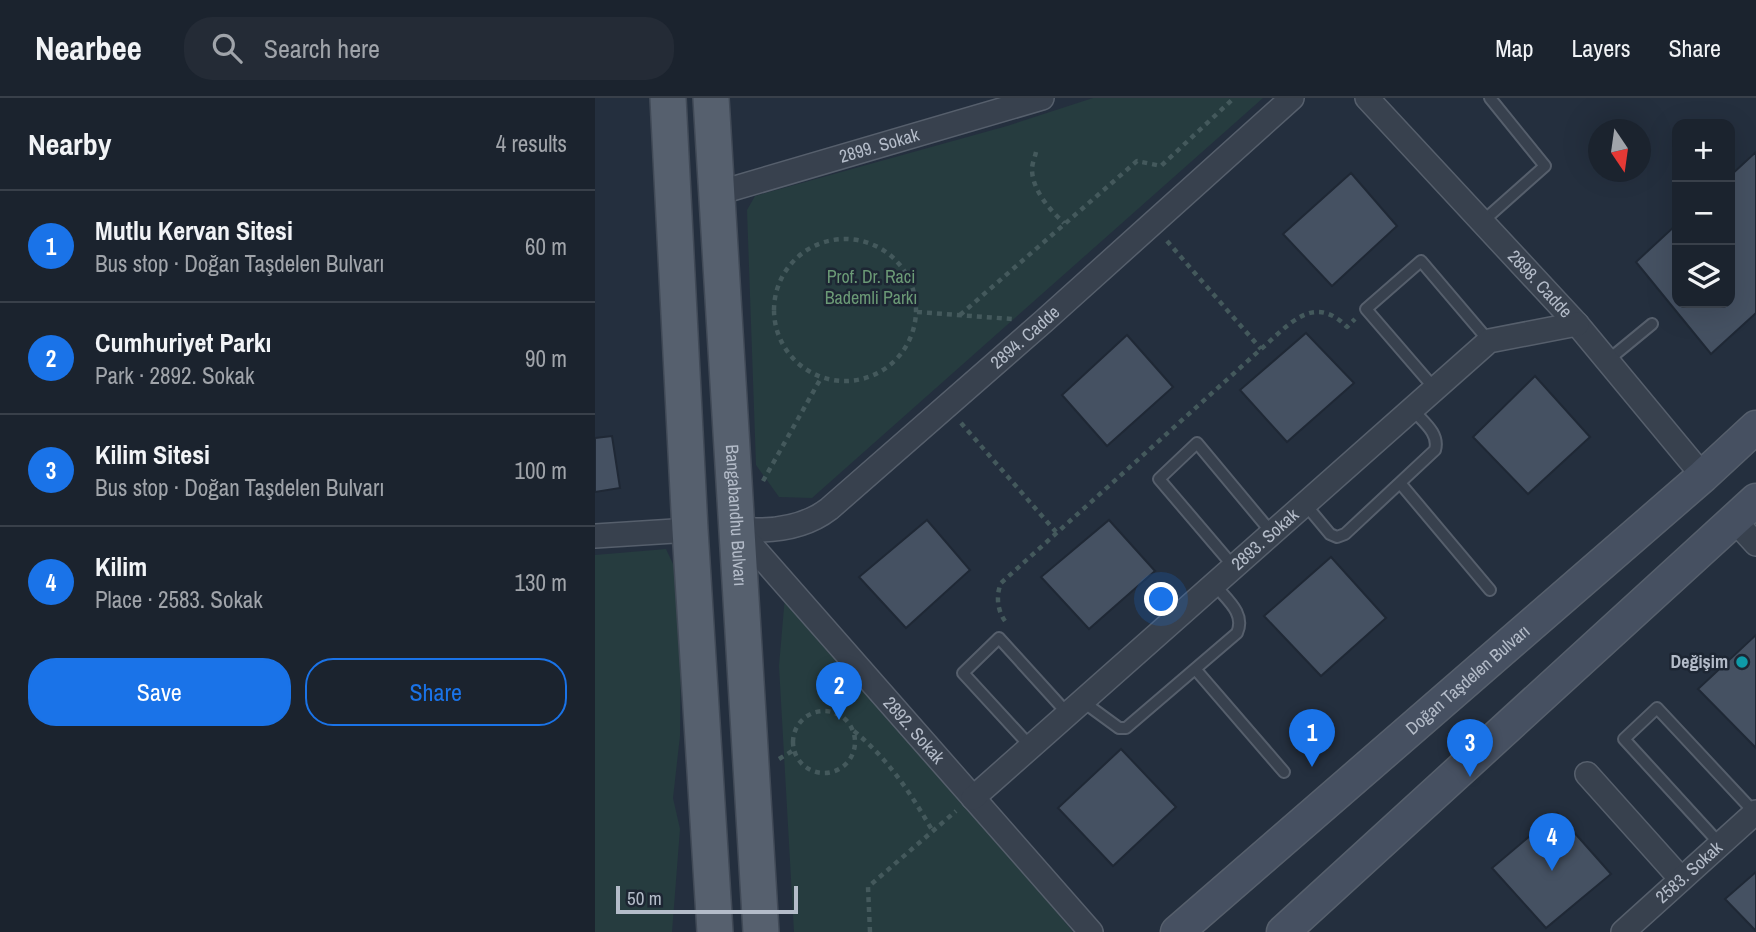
<!DOCTYPE html>
<html lang="en">
<head>
<meta charset="utf-8">
<style>
  body { margin:0; font-family:"Archivo Narrow",sans-serif; background:#242b36; color:#f1f3f6 }
  .controls { position:absolute; right:21px; top:21px; display:grid; overflow:hidden; border-radius:14px; box-shadow:0 7px 28px #0002 }
  .controls button { width:63px; height:63px; display:grid; place-items:center; padding:0; border:0; border-bottom:2px solid #39404a; background:#1b232e; color:#f1f3f6; font:35px sans-serif }
  .compass { position:absolute; left:993px; top:21px; width:63px; height:63px; border-radius:50%; background:#1b232e; box-shadow:0 7px 28px #0002; rotate:167deg }
  .scale { position:absolute; left:21px; bottom:18px; width:182px; box-sizing:border-box; padding-left:7px; border:4px solid #b4bcc9; border-top:0; font-size:19px; line-height:24px; white-space:nowrap; color:#b4bcc9; -webkit-text-stroke:5px #1d2633; paint-order:stroke }
  .you { position:absolute; left:567px; top:502px; width:24px; height:24px; margin:-18px; border:5px solid #fff; border-radius:50%; background:#1a73e8; box-shadow:0 0 0 10px #1a73e833 }
  .badge { display:grid; place-items:center; width:46px; height:46px; border-radius:50%; background:#1a73e8; color:#fff; font-size:23px; font-weight:700 }
  .pin { position:absolute; translate:-50% -58px; filter:drop-shadow(0 2px 4px #0008) }
  .pin::after { content:''; position:absolute; top:37px; width:24px; height:21px; background:inherit; clip-path:polygon(0 0,100% 0,50% 100%) }
  .list { margin:0; padding:0; list-style:none }
  h2 { display:flex; justify-content:space-between; align-items:center; height:91px; margin:0; padding:0 28px; font-size:30px }
  h2 small { font-size:23px; font-weight:400; color:#a0a4aa }
  .list li { display:grid; grid-template-columns:46px 1fr auto; gap:21px; align-items:center; box-sizing:border-box; height:112px; padding:0 28px; border-top:2px solid #39404a }
  .list b { display:block; font-size:26px; white-space:nowrap }
  .list p { margin:0; font-size:23px; white-space:nowrap; color:#a0a4aa }
  .list em { font-size:23px; font-style:normal; color:#a0a4aa }
  .actions { display:flex; gap:14px; padding:21px 28px }
  .actions a { flex:1; padding:16px 0; border:2px solid #1a73e8; border-radius:28px; text-align:center; font-size:24px; color:#1a73e8 }
  .actions .main { background:#1a73e8; color:#fff }
  .icon { flex:none; width:38px; height:38px; fill:none; stroke:currentColor; stroke-width:2; stroke-linecap:round; stroke-linejoin:round }
  .map { position:relative; flex:none; width:1161px; height:834px; overflow:hidden }
  header { display:flex; align-items:center; gap:42px; box-sizing:border-box; height:98px; padding:0 35px; background:#1b232e; border-bottom:2px solid #39404a }
  header strong { font-size:33px }
  nav { display:flex; gap:38px; margin-inline-start:auto; font-size:24px }
  .search { width:490px; height:63px; background:#242b36; display:flex; align-items:center; gap:18px; box-sizing:border-box; padding:0 24px; border-radius:28px; color:#a0a4aa; font-size:26px }
  main { display:flex }
  aside { flex:1; background:#1b232e }
  .map>svg:first-child { display:block }
  .green { fill:#263c3f }
  .building { fill:#455162; stroke:#1f2835; stroke-width:2 }
  .lines { fill:none; stroke-linecap:round; stroke-linejoin:round }
  .service-casing { stroke:#565f6c; stroke-width:14 }
  .minor-casing { stroke:#565f6c; stroke-width:26 }
  .secondary-casing { stroke:#565f6c; stroke-width:35 }
  .primary-casing { stroke:#414a57; stroke-width:38 }
  .path { stroke:#44595c; stroke-width:4.5; stroke-dasharray:5 5; stroke-linecap:butt }
  .service { stroke:#38414e; stroke-width:10 }
  .minor { stroke:#38414e; stroke-width:23 }
  .secondary { stroke:#465061; stroke-width:32 }
  .primary { stroke:#56606e; stroke-width:35 }
  .culture-dot { fill:#0f9aa8; stroke:#1d2633; stroke-width:2.5 }
  .labels { text-anchor:middle; stroke-width:5; stroke-linejoin:round; paint-order:stroke }
  .street-label { font-size:18px; fill:#b4bcc9; stroke:#1d2633 }
  .park-label { font-size:18px; fill:#6b9a76; stroke:#1d2633 }
  .poi-label { font-size:18px; font-weight:bold; fill:#b4bcc9; stroke:#1d2633; text-anchor:end }
</style>
</head>
<body>
<header>
<strong>Nearbee</strong>
<div class="search"><svg class="icon" aria-label="search" viewBox="0 0 24 24"><circle cx="10" cy="10" r="6"/><path d="M15 15l6 6"/></svg>Search here</div>
<nav><a>Map</a><a>Layers</a><a>Share</a></nav>
</header>
<main>
<aside>
<h2>Nearby<small>4 results</small></h2>
<ul class="list">
<li><span class="badge">1</span><div><b>Mutlu Kervan Sitesi</b><p>Bus stop · Doğan Taşdelen Bulvarı</p></div><em>60 m</em></li>
<li><span class="badge">2</span><div><b>Cumhuriyet Parkı</b><p>Park · 2892. Sokak</p></div><em>90 m</em></li>
<li><span class="badge">3</span><div><b>Kilim Sitesi</b><p>Bus stop · Doğan Taşdelen Bulvarı</p></div><em>100 m</em></li>
<li><span class="badge">4</span><div><b>Kilim</b><p>Place · 2583. Sokak</p></div><em>130 m</em></li>
</ul>
<div class="actions"><a class="main">Save</a><a>Share</a></div>
</aside>
<div class="map">
<svg width="1161" height="834" viewBox="0 0 1161 834">
  <rect width="100%" height="100%" fill="#242f3e"/>
  <path class="green" d="M498,0H668L217,400L184,399L161,367L152,112L160,98L412,28Z
    M71,451L79,468L86,535L85,638L78,700L85,731L77,834H0V457Z
    M190,498L349,676L478,834H199L184,568Z"/>
  <path class="building" d="M1161,54V215L1116,256L1041,164L1082,126V205H1135V78Z
    M756,75L802,128L737,188L688,136Z
    M711,235L759,285L692,344L645,292Z
    M532,237L578,289L512,348L467,297Z
    M940,278L995,339L933,396L878,339Z
    M17,338L25,390L0,394V340Z
    M332,422L375,472L311,530L264,479Z
    M514,422L560,473L494,531L446,479Z
    M736,459L791,520L726,578L669,518Z
    M1161,537V650L1103,591Z
    M526,651L581,709L518,768L463,710Z
    M962,715L1016,776L951,830L897,770Z
    M1161,774V833L1130,801Z"/>
  <g class="lines">
    <defs>
      <path id="service" d="M887,124L950,68L895,0
        M1012,263L1057,226
        M840,291L771,211L826,163L894,243
        M805,385L895,492
        M710,406L735,436L742,439L750,436L840,352C845,335 827,323 817,311
        M639,469L564,381L602,345L677,435
        M601,572L689,674
        M487,603L524,630H531L642,535C651,515 631,501 619,486
        M436,649L368,575L404,540L473,616
        M1125,746L1029,641L1062,610L1160,715"/>
      <g id="minor">
        <path id="s1" d="M772,0L982,226L1108,378"/>
        <path id="s2" d="M123,95L447,0"/>
        <path d="M1139,422L1161,446"/>
        <path id="s3" d="M142,431C173,434 208,431 234,411L449,223L697,0"/>
        <path id="s4" d="M142,431L496,834"/>
        <path d="M0,438L95,432"/>
        <path d="M992,676L1086,781"/>
        <path id="s5" d="M378,700L894,243L982,226"/>
        <path id="s6" d="M1028,834L1161,714"/>
      </g>
      <g id="secondary">
        <path id="s7" d="M582,834L1108,378L1161,329"/>
        <path d="M688,834L1161,402"/>
      </g>
      <g id="primary">
        <path d="M73,0L95,432L120,834"/>
        <path id="s8" d="M116,0L166,834"/>
      </g>
    </defs>
    <use href="#service" class="service-casing"/>
    <use href="#minor" class="minor-casing"/>
    <use href="#secondary" class="secondary-casing"/>
    <use href="#primary" class="primary-casing"/>
    <path class="path" d="M441,54C440,59 437,66 437,71C437,92 455,112 469,125
      M179 212a71 71 0 1 1 142 0a71 71 0 1 1-142 0Z
      M572,143L666,251
      M322,214L417,221
      M365,217L542,63L566,68L639,0
      M366,325L461,434
      M168,383L226,280
      M410,523C402,512 401,497 406,485L666,251C693,228 718,194 752,229L760,221
      M198 644a31 31 0 1 1 62 0a31 31 0 1 1-62 0Z
      M259,633C293,661 315,694 337,732
      M184,661L199,652
      M275,834L273,789L361,713"/>
    <use href="#service" class="service"/>
    <use href="#minor" class="minor"/>
    <use href="#secondary" class="secondary"/>
    <use href="#primary" class="primary"/>
  </g>
  <circle class="culture-dot" cx="1147" cy="564" r="7"/>
  <g class="labels">
    <g class="street-label">
      <text dy="6" stroke="none"><textPath href="#s2" startOffset="168">2899. Sokak</textPath></text>
      <text dy="6" stroke="none"><textPath href="#s1" startOffset="254">2898. Cadde</textPath></text>
      <text dy="6" stroke="none"><textPath href="#s3" startOffset="357">2894. Cadde</textPath></text>
      <text dy="6" stroke="none"><textPath href="#s8" startOffset="418">Bangabandhu Bulvarı</textPath></text>
      <text dy="6" stroke="none"><textPath href="#s5" startOffset="390">2893. Sokak</textPath></text>
      <text dy="6" stroke="none"><textPath href="#s7" startOffset="385">Doğan Taşdelen Bulvarı</textPath></text>
      <text dy="6" stroke="none"><textPath href="#s4" startOffset="268">2892. Sokak</textPath></text>
      <text dy="6" stroke="none"><textPath href="#s6" startOffset="89">2583. Sokak</textPath></text>
    </g>
    <g class="park-label">
      <text x="276" y="185">Prof. Dr. Raci<tspan x="276" dy="21">Bademli Parkı</tspan></text>
    </g>
    <g class="poi-label">
      <text x="1133" y="570">Değişim</text>
    </g>
  </g>
</svg>
<div class="controls">
<button>+</button>
<button>−</button>
<button><svg class="icon" aria-label="layers" viewBox="0 0 24 24"><path d="M12 4l9 5-9 5-9-5zM3 14l9 5 9-5"/></svg></button>
</div>
<svg class="compass" viewBox="-18 -18 36 36"><path d="M0-13l5 13h-10z" fill="#e53935"/><path d="M0 13l5-13h-10z" fill="#a0a4aa"/></svg>
<div class="scale">50 m</div>
<div class="you"></div>
<div class="pin badge" style="left:717px;top:669px">1</div>
<div class="pin badge" style="left:244px;top:622px">2</div>
<div class="pin badge" style="left:875px;top:679px">3</div>
<div class="pin badge" style="left:957px;top:773px">4</div>
</div>
</main>
</body>
</html>
